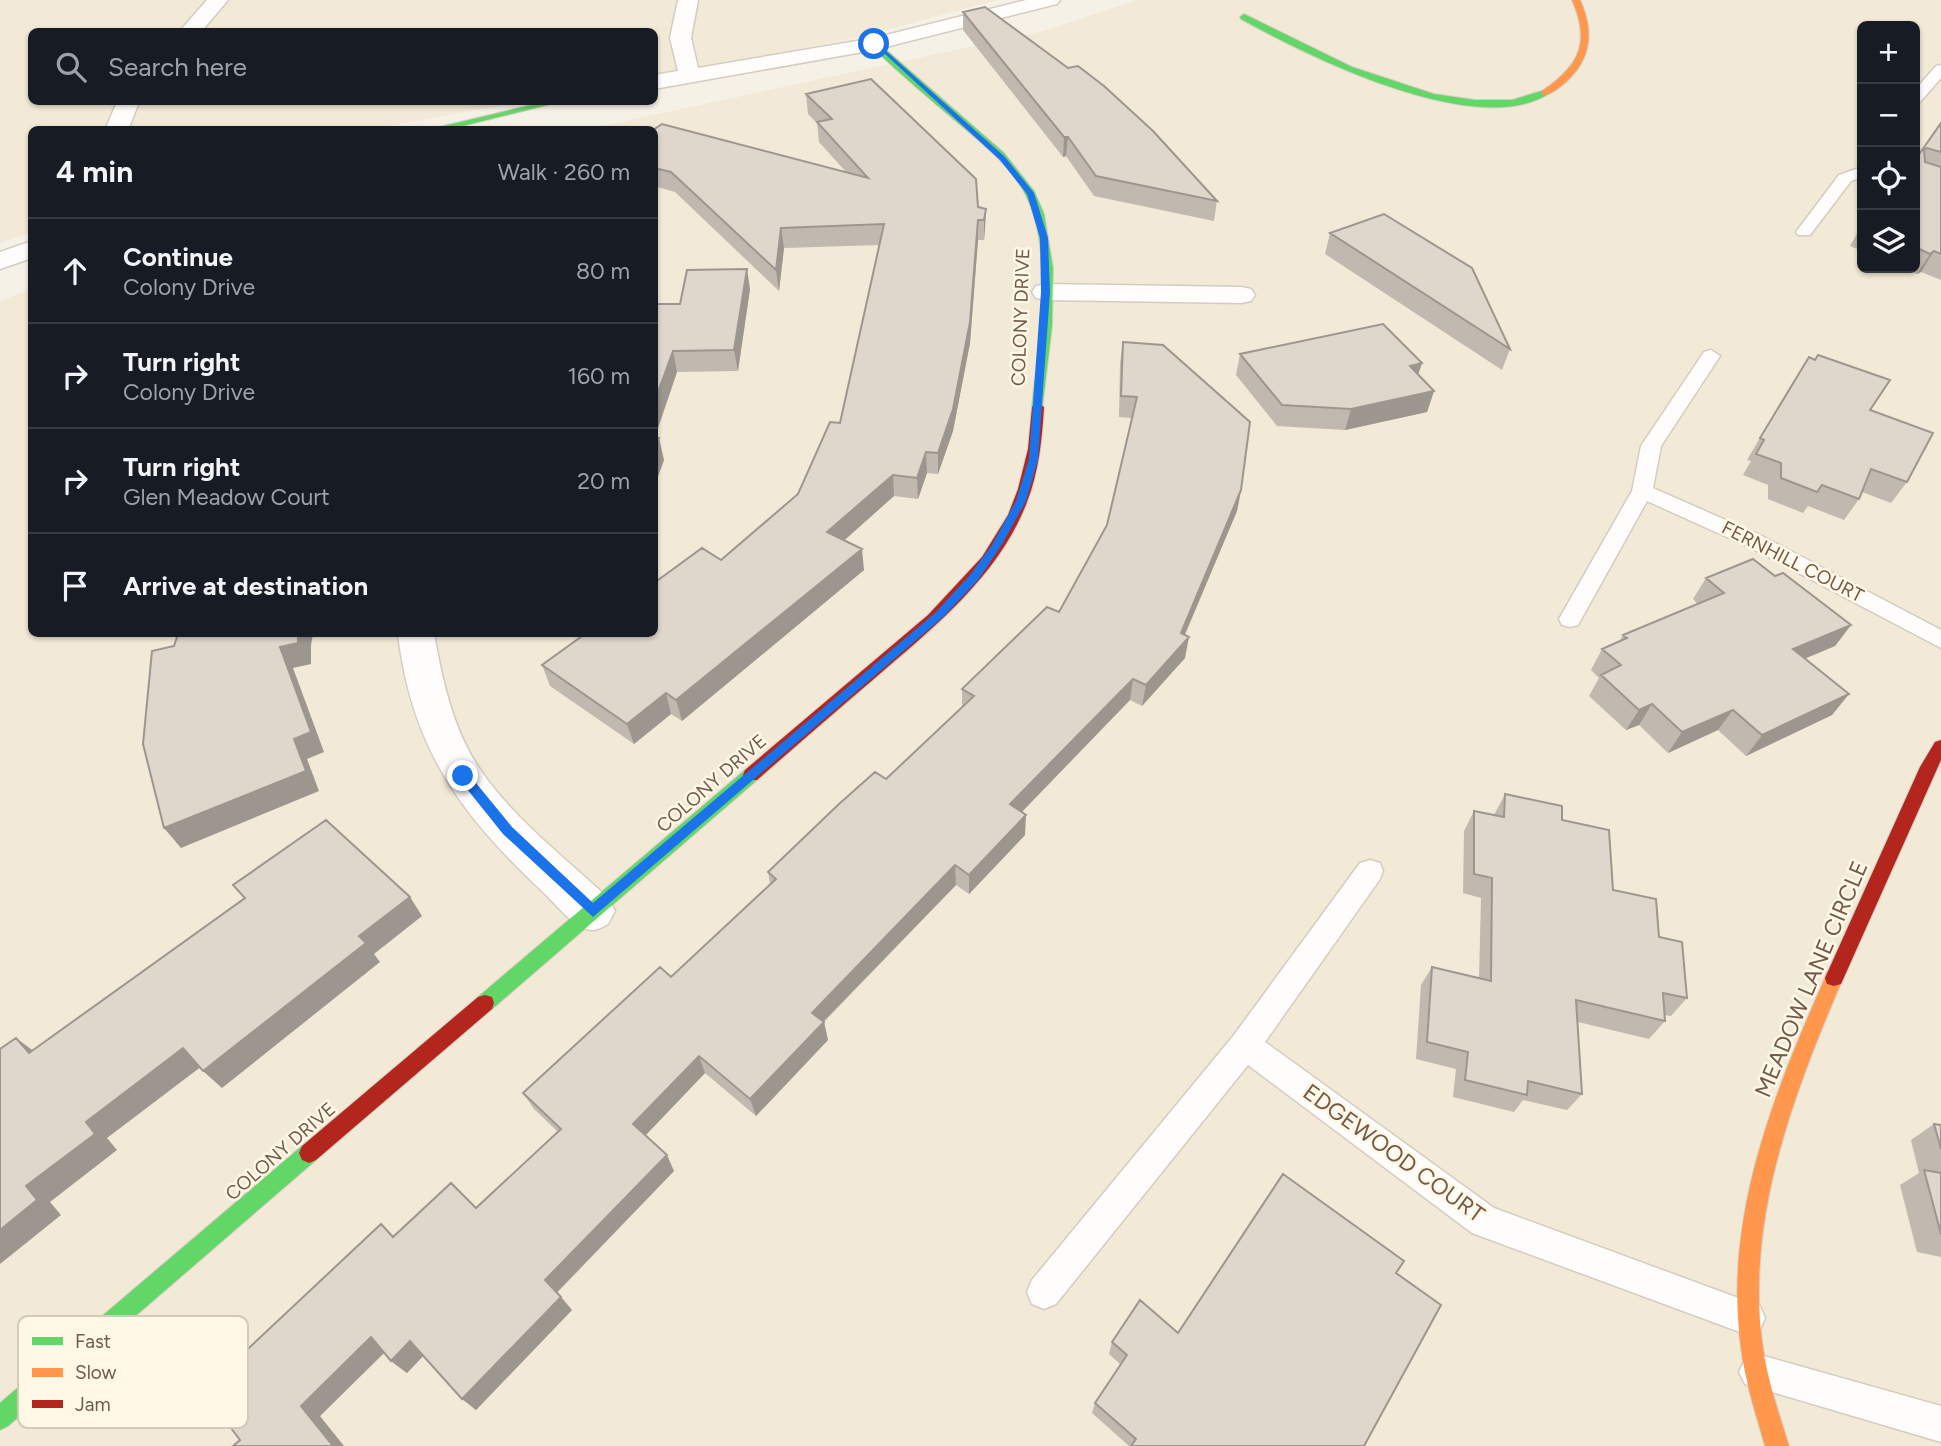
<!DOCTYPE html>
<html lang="en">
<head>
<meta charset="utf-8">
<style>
  body { margin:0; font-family:Figtree,sans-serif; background:#20242c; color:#f1f3f6 }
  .controls { position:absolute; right:21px; top:21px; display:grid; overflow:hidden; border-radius:10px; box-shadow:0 2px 5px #0004 }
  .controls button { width:63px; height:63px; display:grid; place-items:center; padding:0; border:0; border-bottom:2px solid #363941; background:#171b24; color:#f1f3f6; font:35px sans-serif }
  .stop { position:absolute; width:21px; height:21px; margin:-16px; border:5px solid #1a73e8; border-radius:50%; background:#fff }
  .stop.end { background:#1a73e8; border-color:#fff; box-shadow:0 2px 7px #0008 }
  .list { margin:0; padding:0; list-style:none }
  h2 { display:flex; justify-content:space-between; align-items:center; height:91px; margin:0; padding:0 28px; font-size:30px }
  h2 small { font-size:23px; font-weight:400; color:#9ea1a6 }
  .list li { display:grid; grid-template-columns:46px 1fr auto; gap:21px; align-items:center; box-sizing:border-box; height:105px; padding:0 28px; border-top:2px solid #363941 }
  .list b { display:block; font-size:26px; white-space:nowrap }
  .list p { margin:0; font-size:23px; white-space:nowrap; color:#9ea1a6 }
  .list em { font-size:23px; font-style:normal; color:#9ea1a6 }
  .icon { flex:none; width:38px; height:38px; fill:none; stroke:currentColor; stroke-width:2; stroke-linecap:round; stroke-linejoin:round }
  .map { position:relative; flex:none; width:1941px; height:1446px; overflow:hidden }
  .search { position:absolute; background:#171b24; box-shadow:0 2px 5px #0004; left:28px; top:28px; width:630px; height:77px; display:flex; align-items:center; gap:18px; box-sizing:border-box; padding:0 24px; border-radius:10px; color:#9ea1a6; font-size:26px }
  .panel { position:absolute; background:#171b24; box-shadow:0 2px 5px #0004; left:28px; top:126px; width:630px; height:511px; border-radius:10px }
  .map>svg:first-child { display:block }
  .residential { fill:#f2e9d6; fill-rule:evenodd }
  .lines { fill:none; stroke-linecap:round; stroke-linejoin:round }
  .lane-casing { stroke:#d5ccc1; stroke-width:3 }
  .street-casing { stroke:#d5ccc1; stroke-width:3 }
  .fast-casing { stroke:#d6cdc3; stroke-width:2 }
  .slow-casing { stroke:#d6cdc3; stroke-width:2 }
  .jam-casing { stroke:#d6cdc3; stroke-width:2 }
  .lane { fill:#fefdfb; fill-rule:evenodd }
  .street { fill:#fefdfb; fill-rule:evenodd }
  .fast { fill:#63d668; fill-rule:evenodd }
  .slow { fill:#ff974d; fill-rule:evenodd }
  .jam { fill:#b3261e; fill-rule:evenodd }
  .wall { fill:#c1b9af }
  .shaded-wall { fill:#9d968f }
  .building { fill:#e0d7cc; stroke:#9d968f; stroke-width:2 }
  .route { fill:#1a73e8 }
  .labels { text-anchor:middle; stroke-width:5; stroke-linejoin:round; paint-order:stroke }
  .street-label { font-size:19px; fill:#735b48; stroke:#fff8e7 }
  .near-street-label { font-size:23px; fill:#735b48; stroke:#fff8e7 }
  .key { fill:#fff8e7; stroke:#d5c9b7; stroke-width:2 }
  .key-label { font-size:19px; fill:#735b48 }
</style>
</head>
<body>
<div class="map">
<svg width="1941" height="1446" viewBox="0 0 1941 1446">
  <rect width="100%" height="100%" fill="#f6f1e6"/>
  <path class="residential" d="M0,0H997L860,37L655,76L654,32H32V102H519L372,129L32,130L31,233L0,243Z
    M1137,0H1941V1446H0V301L31,289L32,634H654V130L588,129L1044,31ZM1862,26H1915V268H1862Z"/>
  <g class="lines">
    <defs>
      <path id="lane" d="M1941,65V78L1920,102L1915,103V90L1936,66Z
        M1862,167V177L1851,181L1810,235H1798L1796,232L1839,175Z
        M1711,350L1720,356L1661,446L1653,488L1764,537L1941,630V648L1749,547L1647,501L1578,625L1570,627L1562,625L1559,619L1632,491L1641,446L1704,352Z
        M1370,860L1380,863L1383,871L1380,879L1265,1042L1494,1208L1760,1306L1765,1318L1760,1330L1748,1335L1472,1233L1248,1065L1056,1304L1044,1309L1032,1304L1027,1292L1032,1280L1234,1035L1360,863Z
        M1757,1354L1941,1406V1442L1745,1384L1739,1372L1745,1360Z"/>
      <path id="street" d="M207,0H228L201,32H179Z
        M678,0H698L691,38L698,68L874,38L1026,0H1060L1057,4L874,50L654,89V75L678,71L670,38Z
        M117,102H139L128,130H105Z
        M32,241V258L0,269V252Z
        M1046,284L1241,287L1251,289L1255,295L1251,301L1241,303L1046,300L1036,298L1032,292L1036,286Z
        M398,634H434C442,678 452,726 477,765C511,817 563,856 608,898L615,911L608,924C604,926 598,930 593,930C575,930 555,903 543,892C461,815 412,749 398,634Z"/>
      <path id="fast" d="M1244,14L1352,67L1434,94L1475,100H1512L1545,90L1550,93C1477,141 1308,56 1241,19L1240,17Z
        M871,42H877L1004,153L1034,191L1044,214L1053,268L1052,326L1042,410L1038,411L1032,407C1038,340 1058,243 1019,183C1004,161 983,144 963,127C931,100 900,74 871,46Z
        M544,102H559L446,130H427Z
        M751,769L757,770L759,775L757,780L492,1009L485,1011L478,1009L476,1003L478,997L745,770Z
        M309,1143L316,1146L319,1153L316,1160L8,1426L0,1430V1403L302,1146Z"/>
      <path id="slow" d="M1572,0H1580C1594,31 1592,58 1566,82C1559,88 1551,95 1542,95V91C1579,66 1591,43 1572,0Z
        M1834,970L1841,972L1843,978C1794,1093 1744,1220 1763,1348C1768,1382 1779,1414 1789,1446H1765C1756,1414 1745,1381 1741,1348C1723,1219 1774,1093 1825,978L1827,972Z"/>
      <path id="jam" d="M1038,403L1044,407C1042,439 1039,471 1027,502C999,576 933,628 875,678C835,712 796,746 757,780H745L743,775L745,770L928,615L982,557L1008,515L1018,489L1028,449L1032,407Z
        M1941,740V760L1841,984L1834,986L1827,984L1825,978L1920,767L1935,742Z
        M485,995L492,997L494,1003L492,1009L316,1160L309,1163L302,1160L299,1153L302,1146L478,997Z"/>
    </defs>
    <use href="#lane" class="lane-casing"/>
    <use href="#street" class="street-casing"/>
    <use href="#fast" class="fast-casing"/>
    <use href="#slow" class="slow-casing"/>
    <use href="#jam" class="jam-casing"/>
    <use href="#lane" class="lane"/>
    <use href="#street" class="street"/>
    <use href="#fast" class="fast"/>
    <use href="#slow" class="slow"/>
    <use href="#jam" class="jam"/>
  </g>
  <path class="wall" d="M963,12L1217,201L1214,221L1094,196L1066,156L1063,157L963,30Z
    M806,94L978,207L986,209L984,240H978L970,343L953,431L938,474L927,473L918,499L894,496L844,540L864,570L682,721L671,714L634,744L550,686L542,665L721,560L798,494L840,423L879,245L784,248L779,291L675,192L654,186V130L847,173L819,142L817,123L808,114Z
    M1941,123V280L1921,272L1917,274L1902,268H1915V160Z
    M1862,225V251L1850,246Z
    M1330,233L1510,349L1502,370L1325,254Z
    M750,289L738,371L677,372L655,438L664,460L654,487V304H680Z
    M1123,342L1241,490L1237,511L1185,635V658L1142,706L1130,700L1022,812L1025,835L969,894L956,885L824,1022L828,1040L756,1116L705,1073L645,1136L674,1171L557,1293L572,1310L476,1410L423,1356L407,1373L391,1361L384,1353L320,1416L240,1440L394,1236L476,1208L558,1132L534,1109L523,1093L671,977L770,884L768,872L886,779L962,708V689L1059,612L1107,525L1132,418L1119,417L1120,363Z
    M1240,354L1422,363L1418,374L1434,391L1427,412L1345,430L1277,426L1236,375Z
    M1870,410L1907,482L1891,503L1862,492L1859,499L1844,520L1808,506L1803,513L1768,499V485L1743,475L1751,461L1747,460L1760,438Z
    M1775,576L1851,625L1835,646L1805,658L1849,694L1832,715L1746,756L1718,730L1668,753L1639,725L1626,730L1589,696L1599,678L1591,670L1602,649L1619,642L1623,635L1698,604L1693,599L1706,578Z
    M1505,794L1562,820L1613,890L1659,937L1687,998L1671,1016L1665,1015V1021L1649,1039L1578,1022L1582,1094L1567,1110L1523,1100L1514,1112L1453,1097L1456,1069L1416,1059L1421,985L1432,967L1479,978L1481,898L1463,893L1464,831L1474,811L1494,815Z
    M1934,1124L1941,1125V1257L1917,1252L1900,1185L1919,1173L1911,1140Z
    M1396,1273L1364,1446H1129L1092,1413L1095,1403L1121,1365L1109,1354L1112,1342L1178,1333Z"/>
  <path class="shaded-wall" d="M1064,137H1068L1066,156L1063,157Z
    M986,209L985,229L984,240V220Z
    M978,220V240L970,343L953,431L938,474V453Z
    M781,228L784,248L779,291L776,270Z
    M1934,251L1921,272L1917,274L1930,254Z
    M747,269L750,289L738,371L734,350Z
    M673,351L677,372L654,439V403Z
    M1422,363L1415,384L1410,366Z
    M1434,391L1427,412L1345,430L1351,409Z
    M659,438L664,460L654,487V451Z
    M926,452L927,473L918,499L917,478Z
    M893,475L894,496L829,554L827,532Z
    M1241,490L1237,511L1179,648L1189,637L1185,658L1142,706L1146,685L1181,633Z
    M862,549L864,570L682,721L676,700Z
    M1851,625L1835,646L1778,670L1793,649Z
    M298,634H313L311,645V664L293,668L324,752L307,759L319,791L181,848L164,828L294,739L280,647Z
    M1133,679L1130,700L1009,825L1010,804Z
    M666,693L671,714L634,744L627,724Z
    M1849,694L1832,715L1746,756L1762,735Z
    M1652,704L1639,725L1626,730L1639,710Z
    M1733,710L1718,730L1668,753L1682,732Z
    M1026,815L1025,835L969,894V875Z
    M955,865L956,885L815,1030L812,1013Z
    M410,897L422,916L374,954L380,962L222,1088L203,1071L359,936Z
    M824,1022L828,1040L756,1116L750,1099Z
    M16,1038L39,1055L29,1053Z
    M183,1048L202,1066L107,1138L117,1150L50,1202L61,1215L0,1264V1230L26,1186L86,1122Z
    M699,1056L705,1073L641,1140L633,1124Z
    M667,1155L674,1171L556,1293L545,1280Z
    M561,1297L572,1310L476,1410L462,1399Z
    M371,1337L387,1350L320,1416L344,1446H333L301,1406Z
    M410,1341L426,1353L407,1373L391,1361Z"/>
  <path class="building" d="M985,7L1068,68L1078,66L1104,86L1153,131L1217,201L1096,176L1068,137H1064L963,12Z
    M871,79L976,179L978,207L986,209L984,220H978L970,322L953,409L938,453L926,452L917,478L893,475L827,532L862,549L676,700L666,693L627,724L542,665L585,634H654V583L702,548L721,560L798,494L830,422L840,423L884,224L781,228L776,270L671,172L654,168V130H653L662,124L868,178L817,122L832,119L806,94Z
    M1941,123V152L1927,148L1924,150L1925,162L1941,167V254L1934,251L1930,254L1915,247V160Z
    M1384,214L1472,268L1510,349L1330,233Z
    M747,269L734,350L673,351L654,403V304H680L687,270Z
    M1383,324L1422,363L1410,366L1434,391L1351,409L1282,405L1240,354Z
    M1123,342L1163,345L1250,422L1241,490L1181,633L1189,637L1146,685L1133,679L1010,804L1026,815L969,875L955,865L812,1013L824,1022L750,1099L699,1056L633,1124L667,1155L545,1280L561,1297L462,1399L410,1341L391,1361L371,1337L301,1406L333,1446H233L240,1440L203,1391L381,1224L393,1237L451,1183L476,1208L561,1129L523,1093L660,967L671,977L776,879L768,872L839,804L875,772L886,779L974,696L962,689L1047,607L1059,612L1107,525L1137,397L1121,396Z
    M1818,355L1890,380L1870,410L1933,433L1907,482L1871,469L1859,499L1822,485L1817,492L1781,478V463L1756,454L1764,440L1760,438L1809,357L1815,360Z
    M654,438H659L654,451Z
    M1753,559L1775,576L1783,573L1851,625L1793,649L1849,694L1762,735L1733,710L1682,732L1652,704L1639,710L1601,675L1621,665L1602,649L1627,638L1623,635L1724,593L1706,578Z
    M178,634H298V643L280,647L311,732L294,739L306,771L164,828L143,744L152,651L174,646Z
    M1505,794L1562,806V820L1609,830L1613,890L1656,899L1659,937L1682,942L1687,998L1663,993L1665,1021L1576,1000L1582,1094L1528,1081L1527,1095L1465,1080L1468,1052L1427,1042L1432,967L1491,981L1492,878L1474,874V811L1504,817Z
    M326,820L410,897L359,936L366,943L203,1071L183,1048L86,1122L95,1134L26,1186L37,1200L0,1230V1049L16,1038L29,1053L245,898L233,885Z
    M1934,1124L1941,1125V1149Z
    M1924,1170L1941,1173V1234Z
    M1283,1174L1404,1261L1396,1273L1441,1305L1364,1446H1131L1136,1439L1095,1403L1127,1355L1112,1342L1140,1300L1178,1333Z"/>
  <path class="route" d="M872,42H876L1005,157L1034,193L1048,238L1050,292L1038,459L1026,501L1001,546L978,580L942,618L593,917L503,834L459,779V772H467L512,827L593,903L935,613L970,575L992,545L1016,501L1029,459L1041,292L1040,238L1027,194L1000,160Z"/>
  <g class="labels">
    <g class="street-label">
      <text transform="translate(1020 317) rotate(-88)" y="7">COLONY DRIVE</text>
      <text transform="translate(1793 561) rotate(27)" y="7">FERNHILL COURT</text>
      <text transform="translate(711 783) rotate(-41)" y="7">COLONY DRIVE</text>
      <text transform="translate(280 1151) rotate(-41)" y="7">COLONY DRIVE</text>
    </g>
    <g class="near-street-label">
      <text transform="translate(1811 979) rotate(-67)" y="8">MEADOW LANE CIRCLE</text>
      <text transform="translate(1394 1153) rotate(36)" y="8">EDGEWOOD COURT</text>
    </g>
  </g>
  <rect x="18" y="1316" width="230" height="112" rx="10" class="key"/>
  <rect x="32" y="1337" width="31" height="8" fill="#63d668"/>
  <rect x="32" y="1368" width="31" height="9" fill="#ff974d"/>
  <rect x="32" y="1400" width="31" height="8" fill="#b3261e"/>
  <g class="key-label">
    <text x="75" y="1348">Fast</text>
    <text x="75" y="1379">Slow</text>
    <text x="75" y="1411">Jam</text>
  </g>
</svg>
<div class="controls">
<button>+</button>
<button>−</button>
<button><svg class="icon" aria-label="locate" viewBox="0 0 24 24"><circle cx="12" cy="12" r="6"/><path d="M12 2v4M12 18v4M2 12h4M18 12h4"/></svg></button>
<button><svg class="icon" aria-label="layers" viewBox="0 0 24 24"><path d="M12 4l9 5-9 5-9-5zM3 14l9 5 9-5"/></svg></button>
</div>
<div class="stop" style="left:874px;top:44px"></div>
<div class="stop end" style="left:463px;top:776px"></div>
<div class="search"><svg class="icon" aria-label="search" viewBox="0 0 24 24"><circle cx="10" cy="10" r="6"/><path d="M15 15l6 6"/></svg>Search here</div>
<section class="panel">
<h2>4 min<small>Walk · 260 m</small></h2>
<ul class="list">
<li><svg class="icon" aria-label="ahead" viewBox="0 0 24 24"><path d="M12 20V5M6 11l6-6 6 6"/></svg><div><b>Continue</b><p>Colony Drive</p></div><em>80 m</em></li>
<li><svg class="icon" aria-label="right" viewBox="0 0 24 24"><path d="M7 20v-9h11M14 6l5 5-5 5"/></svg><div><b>Turn right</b><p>Colony Drive</p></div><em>160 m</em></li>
<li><svg class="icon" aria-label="right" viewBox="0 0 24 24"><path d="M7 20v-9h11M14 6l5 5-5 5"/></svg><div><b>Turn right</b><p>Glen Meadow Court</p></div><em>20 m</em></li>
<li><svg class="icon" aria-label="arrive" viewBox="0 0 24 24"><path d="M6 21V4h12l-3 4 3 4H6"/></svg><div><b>Arrive at destination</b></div></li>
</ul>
</section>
</div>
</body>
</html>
